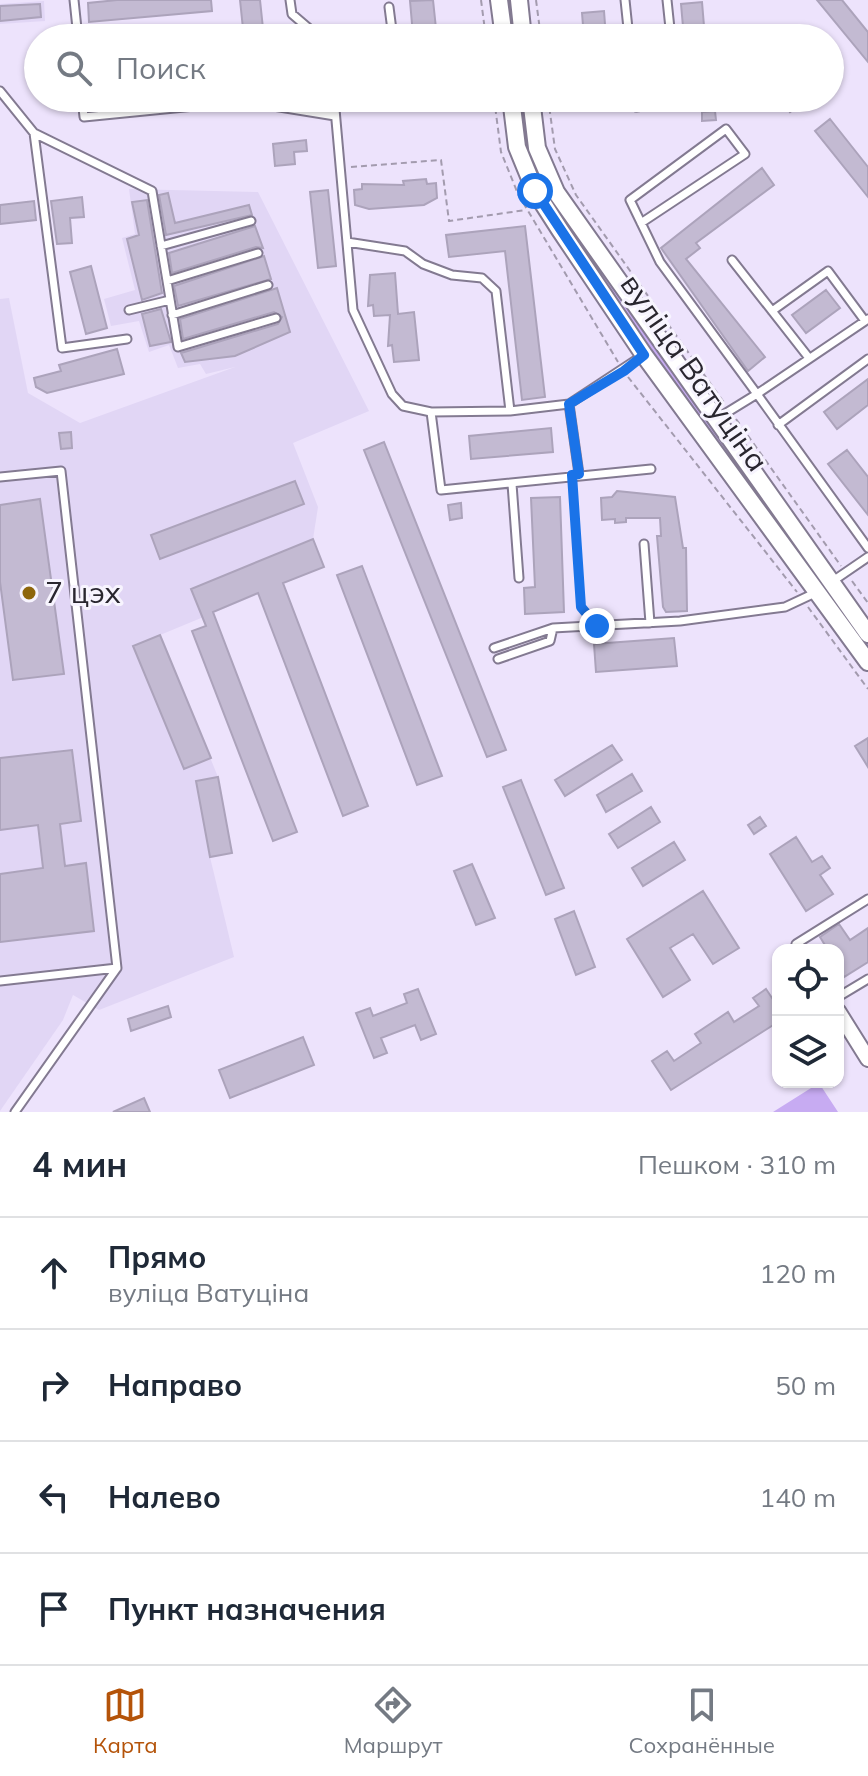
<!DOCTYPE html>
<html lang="ru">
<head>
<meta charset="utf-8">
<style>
  body { margin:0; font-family:Mulish,sans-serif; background:#f6f6f7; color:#1f2937 }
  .controls { position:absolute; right:24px; bottom:24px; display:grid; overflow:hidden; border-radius:16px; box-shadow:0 2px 6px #0004 }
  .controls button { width:72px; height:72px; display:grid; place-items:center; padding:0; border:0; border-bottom:2px solid #e0e1e3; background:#fff; color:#1f2937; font:40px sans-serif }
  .stop { position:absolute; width:24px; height:24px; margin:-18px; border:6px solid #1a73e8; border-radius:50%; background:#fff }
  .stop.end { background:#1a73e8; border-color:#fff; box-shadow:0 2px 8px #0008 }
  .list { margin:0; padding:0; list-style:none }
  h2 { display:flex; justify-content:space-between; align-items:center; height:104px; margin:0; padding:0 32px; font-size:34px }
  h2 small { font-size:26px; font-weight:400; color:#747a83 }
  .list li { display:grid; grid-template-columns:52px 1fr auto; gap:24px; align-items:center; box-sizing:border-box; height:112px; padding:0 32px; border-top:2px solid #e0e1e3 }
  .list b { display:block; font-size:30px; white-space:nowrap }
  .list p { margin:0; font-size:26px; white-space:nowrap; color:#747a83 }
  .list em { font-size:26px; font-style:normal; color:#747a83 }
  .icon { flex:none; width:44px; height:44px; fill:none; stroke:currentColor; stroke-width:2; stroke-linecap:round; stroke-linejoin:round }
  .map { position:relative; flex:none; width:868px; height:1112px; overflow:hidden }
  .search { position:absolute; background:#fff; box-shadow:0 2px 6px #0004; left:24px; right:24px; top:24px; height:88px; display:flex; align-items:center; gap:20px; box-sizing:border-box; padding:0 28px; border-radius:44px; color:#747a83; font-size:30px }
  .sheet { height:552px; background:#fff }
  nav { display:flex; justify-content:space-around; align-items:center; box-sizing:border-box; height:112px; border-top:2px solid #e0e1e3; background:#fff; font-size:22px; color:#747a83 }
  nav a { display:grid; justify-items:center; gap:4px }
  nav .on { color:#b45309 }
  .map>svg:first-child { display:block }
  .built { fill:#e1d6f5 }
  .green { fill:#c7abf2 }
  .building { fill:#c3bad2; stroke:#aca3bb; stroke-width:2 }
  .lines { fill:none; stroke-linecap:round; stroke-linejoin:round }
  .service-casing { stroke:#837a91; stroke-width:11 }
  .minor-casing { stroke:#837a91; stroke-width:18 }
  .tertiary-casing { stroke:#837a91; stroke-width:20 }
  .path { stroke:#a39bae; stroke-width:2; stroke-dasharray:6 4; stroke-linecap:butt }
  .service { stroke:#fff; stroke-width:7 }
  .minor { stroke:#fff; stroke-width:14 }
  .tertiary { stroke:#fff; stroke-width:16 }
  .route { stroke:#1a73e8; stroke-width:10 }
  .poi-dot { fill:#8e660b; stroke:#f7f4fe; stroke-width:3 }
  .labels { text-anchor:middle; stroke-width:6; stroke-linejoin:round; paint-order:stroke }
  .street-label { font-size:30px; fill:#29262f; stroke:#f7f4fe }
  .poi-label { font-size:30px; fill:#29262f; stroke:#f7f4fe; text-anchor:start }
</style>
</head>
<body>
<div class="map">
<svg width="868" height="1112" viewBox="0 0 868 1112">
  <rect width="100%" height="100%" fill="#ede3fc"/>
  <path class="built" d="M44,1L45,21L0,24V4Z
    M129,189L258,192L369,411L293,443L318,507L313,539L324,567L160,635L218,777L232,853L210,857L234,957L99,1010L73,995L63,1020L0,1111V299L9,298L28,393L80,423L235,367L206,374L200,364L178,368L169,345L149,352L139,321L111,326L104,299L135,290L122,238L135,234Z"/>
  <path class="green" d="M519,98H525L566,220L868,644V653L561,223L526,153Z
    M819,1083L838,1112H773Z"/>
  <path class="building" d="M117,0H211L212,11L89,22L88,3Z
    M240,0H260L264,38H244Z
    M433,0L437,38H419L413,35L410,1Z
    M817,0H842L868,32V62Z
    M702,2L705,38H684L681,4Z
    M40,4L41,17L0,21V6Z
    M604,11L606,38H584L582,13Z
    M779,98H809L790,112Z
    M715,111L716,120L702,121V112Z
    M830,119L868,167V197L815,131Z
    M306,140L307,151L294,152L295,164L275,166L273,144Z
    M762,168L774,185L696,243L700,248L686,259L765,357L748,371L661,248Z
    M426,179L427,184L436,183L437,198L424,205L369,209L355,205L354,190L362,189V184L404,185L403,181Z
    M328,190L336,266L318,268L310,192Z
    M168,193L175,223L249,205L252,215L166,235L159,195Z
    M82,197L84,217L70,218L72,243L57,244L51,201Z
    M147,200L162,293L142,300L127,239L139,235L132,202Z
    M34,201L36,220L0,224V205Z
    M255,226L263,248L256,247L172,273L169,253Z
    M525,226L545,397L522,400L505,251L449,257L446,235Z
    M264,256L271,279L178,306L174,286Z
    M91,266L107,328L86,334L70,272Z
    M395,273L398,314L414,312L419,360L394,362L392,345L388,346L390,315L374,316L373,305L368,306L370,275Z
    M277,288L290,332L235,356L185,362L181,353L278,324L282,317L274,312L183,339L180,319Z
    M826,290L840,308L806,333L792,315Z
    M161,309L171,342L150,346L142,314Z
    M117,349L124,374L47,393L36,387L34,378L61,371L59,365Z
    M868,379V405L837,429L824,412Z
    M551,428L553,452L471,459L469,436Z
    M71,432L72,448L61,449L59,433Z
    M384,442L506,750L487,757L364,450Z
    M847,450L868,477V515L828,464Z
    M295,481L304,504L160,559L151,535Z
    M617,491L675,497L683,548H686L687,611L666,612L663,607L657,536H661L660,518H626V522L615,523V519L602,520L601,498L612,497Z
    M560,497L564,612L525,614L524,588L535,587L531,498Z
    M40,499L64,674L13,680L0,582V505Z
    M461,503L462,518L450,520L448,505Z
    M313,539L324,567L283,583L368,806L343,816L258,593L213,612L297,832L273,841L192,631L206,626L191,589Z
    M362,566L442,776L417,785L337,575Z
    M160,635L211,758L184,769L133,646Z
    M674,638L677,666L596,672L594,644Z
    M868,738V767L855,746Z
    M612,745L622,760L565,796L555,780Z
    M72,750L81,821L60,824L65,866L86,863L94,931L0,942V874L43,868L38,825L0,830V758Z
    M632,774L642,791L606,812L597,795Z
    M218,777L232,853L210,857L196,781Z
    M521,780L564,888L546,895L503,787Z
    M651,807L660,822L618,848L609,834Z
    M760,817L766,826L754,834L748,825Z
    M796,837L812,862L822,856L830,868L820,875L833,894L806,911L770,854Z
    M674,842L685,860L643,886L632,868Z
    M472,864L495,918L476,925L454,871Z
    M703,891L739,948L713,964L693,934L670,948L690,980L663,997L627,939Z
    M574,911L595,967L576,975L555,919Z
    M839,924L850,940L868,928V962L844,977L838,967V950H828L820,937Z
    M418,989L436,1034L421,1040L415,1025L381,1038L387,1053L374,1058L356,1013L370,1008L373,1016L407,1003L404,994Z
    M766,989L778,1007V1022L671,1090L652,1061L667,1051L674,1061L701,1043L695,1034L728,1012L734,1022L759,1006L753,998Z
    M168,1006L171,1017L131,1031L128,1019Z
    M303,1037L314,1065L230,1098L219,1070Z
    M144,1098L150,1112H113Z"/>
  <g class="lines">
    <defs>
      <path id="service" d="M74,0L78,38
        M290,0L292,14L320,38
        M625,0L629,38
        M667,0L671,38
        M389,7L393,38
        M0,91L34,133L152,191L178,347L276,318
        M82,98L84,117L235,102
        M334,98L353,310L392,394L403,406L431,412L441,490L651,469
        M635,98L636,107L677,102L676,98
        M235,100L335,116
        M34,133L62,348L127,339
        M641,223L745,154L726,129L630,200L660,262L757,394L718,418
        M347,242L405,251L423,264L452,275L482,278L496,291L510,411
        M161,246L251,221
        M732,260L809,358
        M167,281L258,253
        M129,310L170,300
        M772,311L828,271L865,321
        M172,315L268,285
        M868,319L757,394L868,548
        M569,404L579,474
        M431,412L510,411L569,404L642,356
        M778,425L868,359
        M0,477L61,471L117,968L15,1112
        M512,484L519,578
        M644,544L650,623
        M830,583L868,557
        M494,648L553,628L680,621L785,607L817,592
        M498,659L550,641L553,628
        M800,950L796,944L868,899
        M0,981L117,968
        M838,997L868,979"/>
      <path id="minor" d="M838,1011L868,1059"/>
      <path id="tertiary" d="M499,0L504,38
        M519,0L523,38
        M511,98L517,147L535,191L560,230L644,355L868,662
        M531,98L537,148L556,192L868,634"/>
    </defs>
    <use href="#service" class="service-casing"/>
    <use href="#minor" class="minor-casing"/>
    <use href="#tertiary" class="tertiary-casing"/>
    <path class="path" d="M481,0L486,38
      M536,0L541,38
      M494,98L501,152L518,194L618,362
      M548,98L555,149L576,195L725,404
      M351,167L441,160L449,221L526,210
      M628,377L797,592
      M736,419L841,566
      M574,485L581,607L589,616
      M852,581L868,603
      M808,607L868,689"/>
    <use href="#service" class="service"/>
    <use href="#minor" class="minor"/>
    <use href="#tertiary" class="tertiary"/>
  </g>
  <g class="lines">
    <path class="route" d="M535,191L644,355L624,371L569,404L579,474L572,475L581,607L597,626"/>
  </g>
  <circle class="poi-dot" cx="29" cy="593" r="8"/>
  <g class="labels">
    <g class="street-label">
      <text transform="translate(694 373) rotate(55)" y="10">вуліца Ватуціна</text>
    </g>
    <g class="poi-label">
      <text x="45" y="603">7 цэх</text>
    </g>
  </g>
</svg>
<div class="controls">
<button><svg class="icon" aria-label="locate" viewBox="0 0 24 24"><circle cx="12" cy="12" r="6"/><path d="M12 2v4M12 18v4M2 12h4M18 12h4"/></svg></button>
<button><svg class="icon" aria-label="layers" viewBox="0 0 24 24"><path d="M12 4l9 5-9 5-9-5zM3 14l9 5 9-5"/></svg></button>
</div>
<div class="stop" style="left:535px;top:191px"></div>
<div class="stop end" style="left:597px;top:626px"></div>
<div class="search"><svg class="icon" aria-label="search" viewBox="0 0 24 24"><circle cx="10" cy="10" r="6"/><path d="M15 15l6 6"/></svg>Поиск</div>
</div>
<section class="sheet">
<h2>4 мин<small>Пешком · 310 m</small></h2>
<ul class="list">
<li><svg class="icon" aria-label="ahead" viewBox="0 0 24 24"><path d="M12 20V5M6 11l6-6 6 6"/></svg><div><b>Прямо</b><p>вуліца Ватуціна</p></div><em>120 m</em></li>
<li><svg class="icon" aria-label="right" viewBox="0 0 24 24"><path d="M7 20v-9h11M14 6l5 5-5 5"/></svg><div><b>Направо</b></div><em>50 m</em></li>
<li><svg class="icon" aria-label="left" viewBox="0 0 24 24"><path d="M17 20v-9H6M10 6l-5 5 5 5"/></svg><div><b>Налево</b></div><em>140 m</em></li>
<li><svg class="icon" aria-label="arrive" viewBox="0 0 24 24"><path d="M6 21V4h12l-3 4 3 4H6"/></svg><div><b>Пункт назначения</b></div></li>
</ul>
</section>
<nav>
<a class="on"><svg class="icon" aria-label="map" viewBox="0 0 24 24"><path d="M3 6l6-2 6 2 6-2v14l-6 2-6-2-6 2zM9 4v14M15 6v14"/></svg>Карта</a>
<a><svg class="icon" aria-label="directions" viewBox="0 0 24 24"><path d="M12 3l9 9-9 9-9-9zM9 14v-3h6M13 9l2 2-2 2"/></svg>Маршрут</a>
<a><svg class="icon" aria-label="saved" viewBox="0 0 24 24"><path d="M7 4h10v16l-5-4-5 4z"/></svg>Сохранённые</a>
</nav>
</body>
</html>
